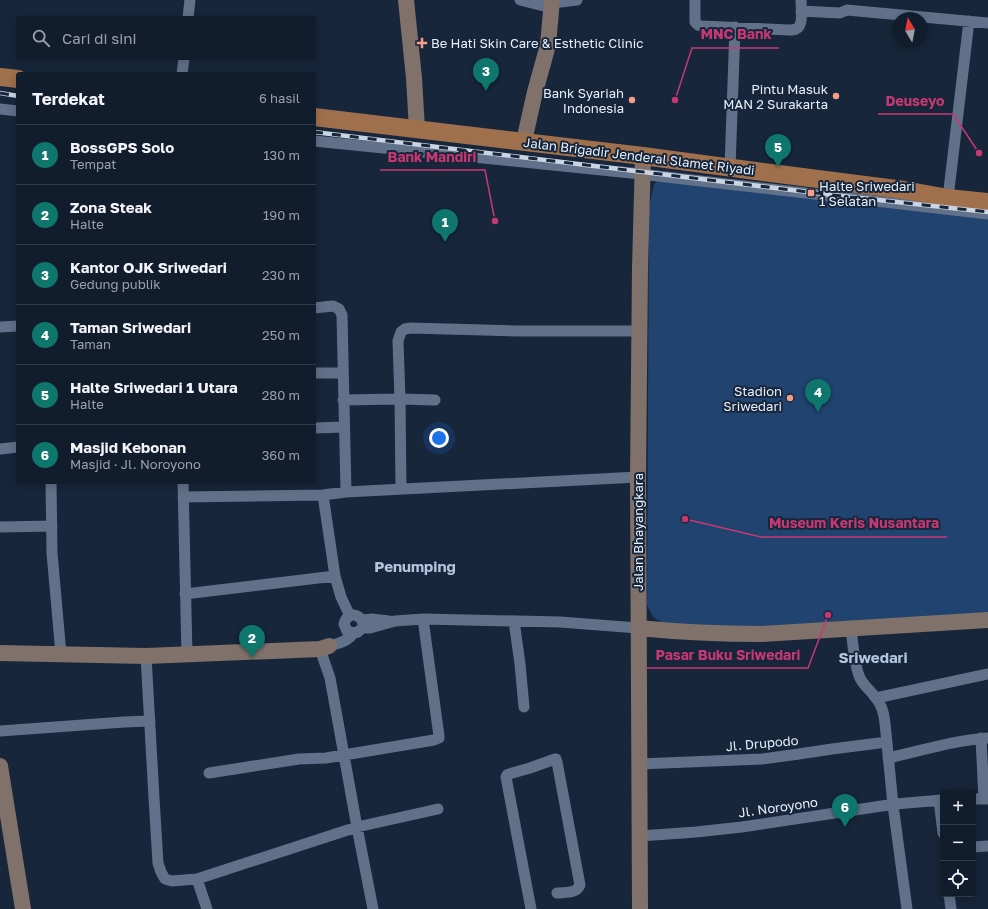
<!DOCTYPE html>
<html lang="id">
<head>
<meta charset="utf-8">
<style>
  body { margin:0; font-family:"Golos Text",sans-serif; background:#1e2938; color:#f1f3f6 }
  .controls { position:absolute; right:12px; bottom:12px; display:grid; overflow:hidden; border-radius:4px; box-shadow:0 2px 10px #0003 }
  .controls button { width:36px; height:36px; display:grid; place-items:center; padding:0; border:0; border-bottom:1px solid #303a48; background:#111c2c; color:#f1f3f6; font:20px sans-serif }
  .compass { position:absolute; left:892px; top:12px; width:36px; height:36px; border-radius:50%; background:#111c2c; box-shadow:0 2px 10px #0003; rotate:350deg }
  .you { position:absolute; left:439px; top:438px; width:14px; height:14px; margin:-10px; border:3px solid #fff; border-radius:50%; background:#1a73e8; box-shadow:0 0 0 6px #1a73e833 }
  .badge { display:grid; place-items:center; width:26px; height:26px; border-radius:50%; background:#0f766e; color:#fff; font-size:13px; font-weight:700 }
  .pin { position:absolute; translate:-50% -33px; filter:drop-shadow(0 1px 2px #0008) }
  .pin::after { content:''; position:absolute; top:21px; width:14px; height:12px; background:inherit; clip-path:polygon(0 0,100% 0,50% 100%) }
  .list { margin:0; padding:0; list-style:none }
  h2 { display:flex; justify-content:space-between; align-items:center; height:52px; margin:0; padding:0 16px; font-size:17px }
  h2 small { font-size:13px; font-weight:400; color:#9ca1a9 }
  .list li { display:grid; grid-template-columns:26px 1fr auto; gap:12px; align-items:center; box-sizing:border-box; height:60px; padding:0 16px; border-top:1px solid #303a48 }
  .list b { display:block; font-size:15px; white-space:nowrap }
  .list p { margin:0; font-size:13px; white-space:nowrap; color:#9ca1a9 }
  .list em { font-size:13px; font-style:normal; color:#9ca1a9 }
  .icon { flex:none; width:22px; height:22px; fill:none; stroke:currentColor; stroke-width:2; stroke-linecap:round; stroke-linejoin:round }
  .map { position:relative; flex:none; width:988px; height:909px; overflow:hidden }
  .search { position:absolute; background:#111c2c; box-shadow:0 2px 10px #0003; left:16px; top:16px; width:300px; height:44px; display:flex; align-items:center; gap:10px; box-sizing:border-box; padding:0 14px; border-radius:4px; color:#9ca1a9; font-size:15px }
  .panel { position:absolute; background:#111c2c; box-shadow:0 2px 10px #0003; left:16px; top:72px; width:300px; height:412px; border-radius:4px }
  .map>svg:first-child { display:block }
  .green { fill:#214370 }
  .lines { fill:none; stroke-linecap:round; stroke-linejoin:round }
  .street { stroke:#607189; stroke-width:11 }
  .secondary { stroke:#80716b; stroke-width:16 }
  .primary { stroke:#a0704d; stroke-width:18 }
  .rail-casing { stroke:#cad5e3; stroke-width:4.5 }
  .rail { stroke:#17263a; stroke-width:3; stroke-dasharray:9; stroke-linecap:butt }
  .poi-dot { fill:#f49d8b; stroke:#17263a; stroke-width:1.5 }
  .labels { text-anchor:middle; stroke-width:4; stroke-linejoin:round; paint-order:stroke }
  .poi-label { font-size:13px; fill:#e5effc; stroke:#17263a; text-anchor:end }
  .street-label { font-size:13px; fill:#e5effc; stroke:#17263a }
  .quarter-label { font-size:15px; font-weight:bold; fill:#b2c5df; stroke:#17263a }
  .leader { fill:none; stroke:#c73873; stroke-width:1.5 }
  .callout-dot { fill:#c73873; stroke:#17263a; stroke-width:1.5 }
  .callout-label { font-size:14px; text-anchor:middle; font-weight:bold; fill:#c73873; stroke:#17263a; stroke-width:4; stroke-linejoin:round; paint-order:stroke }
</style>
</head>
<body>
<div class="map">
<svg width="988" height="909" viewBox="0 0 988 909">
  <rect width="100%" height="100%" fill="#17263a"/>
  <path class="green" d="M659,180L988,218V615L745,628L665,624L653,617L647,605L649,207L654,184Z"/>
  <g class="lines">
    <path class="street" d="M520,0L552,8
      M695,0V22L698,25L701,26L789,30C791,30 794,30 796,29C804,26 801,7 801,0
      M552,3L577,0
      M801,11L840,13L847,10L988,23
      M188,18L190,0
      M182,74L184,58
      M0,109L18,111
      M314,141L631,173L988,214
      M730,168L735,27
      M948,198L969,21
      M314,308L333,306L339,309L342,315L346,492
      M0,327L18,326
      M314,373H343
      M343,400L400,399L435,400
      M314,428L344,427
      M0,449L18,447
      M51,482L52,553L61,654
      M183,482L187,655
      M401,489L400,399L398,341L401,332L405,329L411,328L519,331H639
      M323,495L335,576L341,597L350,616
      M183,497L323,495L346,492L638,477
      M0,527L52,526
      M185,594L335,576
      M362,620L372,619L389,621
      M514,621L520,664L524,707
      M362,628H370L395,621L423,619L560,622L638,628
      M851,629C853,643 854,665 860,678C864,686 870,690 875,697C882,704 884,713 885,723L893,805
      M329,646C336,644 343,643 349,638C351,637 352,634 354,633C359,630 355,635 360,630C371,621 349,605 344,624L347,631L354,633
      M320,649L330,678L357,827L373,909
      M146,656L154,798L158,863L161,872L165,879L172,881L197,879L357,827L438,809
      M876,698L988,674
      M0,731L124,722L150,721
      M981,738L984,799
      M888,758C921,751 954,740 988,738
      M639,764L762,759L799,754L832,749L887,742
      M209,773L299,759L326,758L434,740L439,738V736L423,619
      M973,799H988
      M939,800L943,833
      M893,805L907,909
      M640,836L696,832L742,827L895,804L943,800
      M973,847L988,846
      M197,879L207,909
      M949,894L951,909
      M531,909L506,777L507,775L509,774L530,768L555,759H556L557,762L580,885C576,894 566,892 557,893"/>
    <path class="secondary" d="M406,0L414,78L417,129
      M524,141L535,92L548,45L552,0
      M638,628C679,632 721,634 762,634L988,620
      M0,653L146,656L320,649L329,646
      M0,766L23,909
      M640,909L638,477L640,268L643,156"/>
    <path class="primary" d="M0,77L18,79
      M314,117L643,156L771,173L904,190L948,198L988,202"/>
    <defs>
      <path id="rail" d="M0,93L18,96
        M314,132L833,195L988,212"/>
    </defs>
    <use href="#rail" class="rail-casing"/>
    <use href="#rail" class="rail"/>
  </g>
  <g class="poi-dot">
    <path d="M420 37h4v4h4v4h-4v4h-4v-4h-4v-4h4z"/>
    <circle cx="836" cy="96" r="4"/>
    <circle cx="632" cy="100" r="4"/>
    <rect x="807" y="189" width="8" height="8" rx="2"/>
    <circle cx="790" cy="398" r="4"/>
  </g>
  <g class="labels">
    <g class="poi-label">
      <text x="431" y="48" text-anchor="start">Be Hati Skin Care &amp; Esthetic Clinic</text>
      <text x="828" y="94">Pintu Masuk<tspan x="828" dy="15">MAN 2 Surakarta</tspan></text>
      <text x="624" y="98">Bank Syariah<tspan x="624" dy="15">Indonesia</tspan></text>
      <text x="819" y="191" text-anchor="start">Halte Sriwedari<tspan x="819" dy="15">1 Selatan</tspan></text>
      <text x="782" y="396">Stadion<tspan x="782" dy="15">Sriwedari</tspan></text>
    </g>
    <g class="street-label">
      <text transform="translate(639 156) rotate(7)" y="5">Jalan Brigadir Jenderal Slamet Riyadi</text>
      <text transform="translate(638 532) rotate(-90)" y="5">Jalan Bhayangkara</text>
      <text transform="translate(762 743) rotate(-5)" y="5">Jl. Drupodo</text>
      <text transform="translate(778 807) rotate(-8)" y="5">Jl. Noroyono</text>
    </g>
    <g class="quarter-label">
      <text x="415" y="572">Penumping</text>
      <text x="873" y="663">Sriwedari</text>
    </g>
  </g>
  <path class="leader" d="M675 100L692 48H779M979 153L953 114H878M495 221L485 170H380M685 519L761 537H947M828 615L808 668H647"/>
  <g class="callout-dot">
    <circle cx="675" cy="100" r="4"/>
    <circle cx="979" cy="153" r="4"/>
    <circle cx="495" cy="221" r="4"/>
    <circle cx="685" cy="519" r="4"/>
    <circle cx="828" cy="615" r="4"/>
  </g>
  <g class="callout-label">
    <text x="736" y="39">MNC Bank</text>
    <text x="915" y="106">Deuseyo</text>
    <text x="432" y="162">Bank Mandiri</text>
    <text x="854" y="528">Museum Keris Nusantara</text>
    <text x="728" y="660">Pasar Buku Sriwedari</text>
  </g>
</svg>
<div class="controls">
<button>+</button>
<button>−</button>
<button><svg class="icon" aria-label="locate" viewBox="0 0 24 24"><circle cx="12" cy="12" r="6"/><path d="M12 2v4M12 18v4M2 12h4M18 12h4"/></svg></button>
</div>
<svg class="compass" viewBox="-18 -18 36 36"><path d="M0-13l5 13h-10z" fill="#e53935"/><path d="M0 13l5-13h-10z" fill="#9ca1a9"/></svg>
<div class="you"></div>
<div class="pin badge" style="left:445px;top:242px">1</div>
<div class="pin badge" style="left:252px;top:658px">2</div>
<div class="pin badge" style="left:486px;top:91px">3</div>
<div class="pin badge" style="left:818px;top:412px">4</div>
<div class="pin badge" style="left:778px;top:167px">5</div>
<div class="pin badge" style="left:845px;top:827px">6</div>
<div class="search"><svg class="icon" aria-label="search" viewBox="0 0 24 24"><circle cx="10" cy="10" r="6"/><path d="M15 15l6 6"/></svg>Cari di sini</div>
<section class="panel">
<h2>Terdekat<small>6 hasil</small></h2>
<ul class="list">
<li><span class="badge">1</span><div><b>BossGPS Solo</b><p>Tempat</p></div><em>130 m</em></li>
<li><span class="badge">2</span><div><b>Zona Steak</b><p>Halte</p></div><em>190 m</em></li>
<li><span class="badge">3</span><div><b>Kantor OJK Sriwedari</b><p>Gedung publik</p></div><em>230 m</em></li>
<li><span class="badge">4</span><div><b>Taman Sriwedari</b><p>Taman</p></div><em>250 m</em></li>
<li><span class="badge">5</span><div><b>Halte Sriwedari 1 Utara</b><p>Halte</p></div><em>280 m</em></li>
<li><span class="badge">6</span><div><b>Masjid Kebonan</b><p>Masjid · Jl. Noroyono</p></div><em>360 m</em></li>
</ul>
</section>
</div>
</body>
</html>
